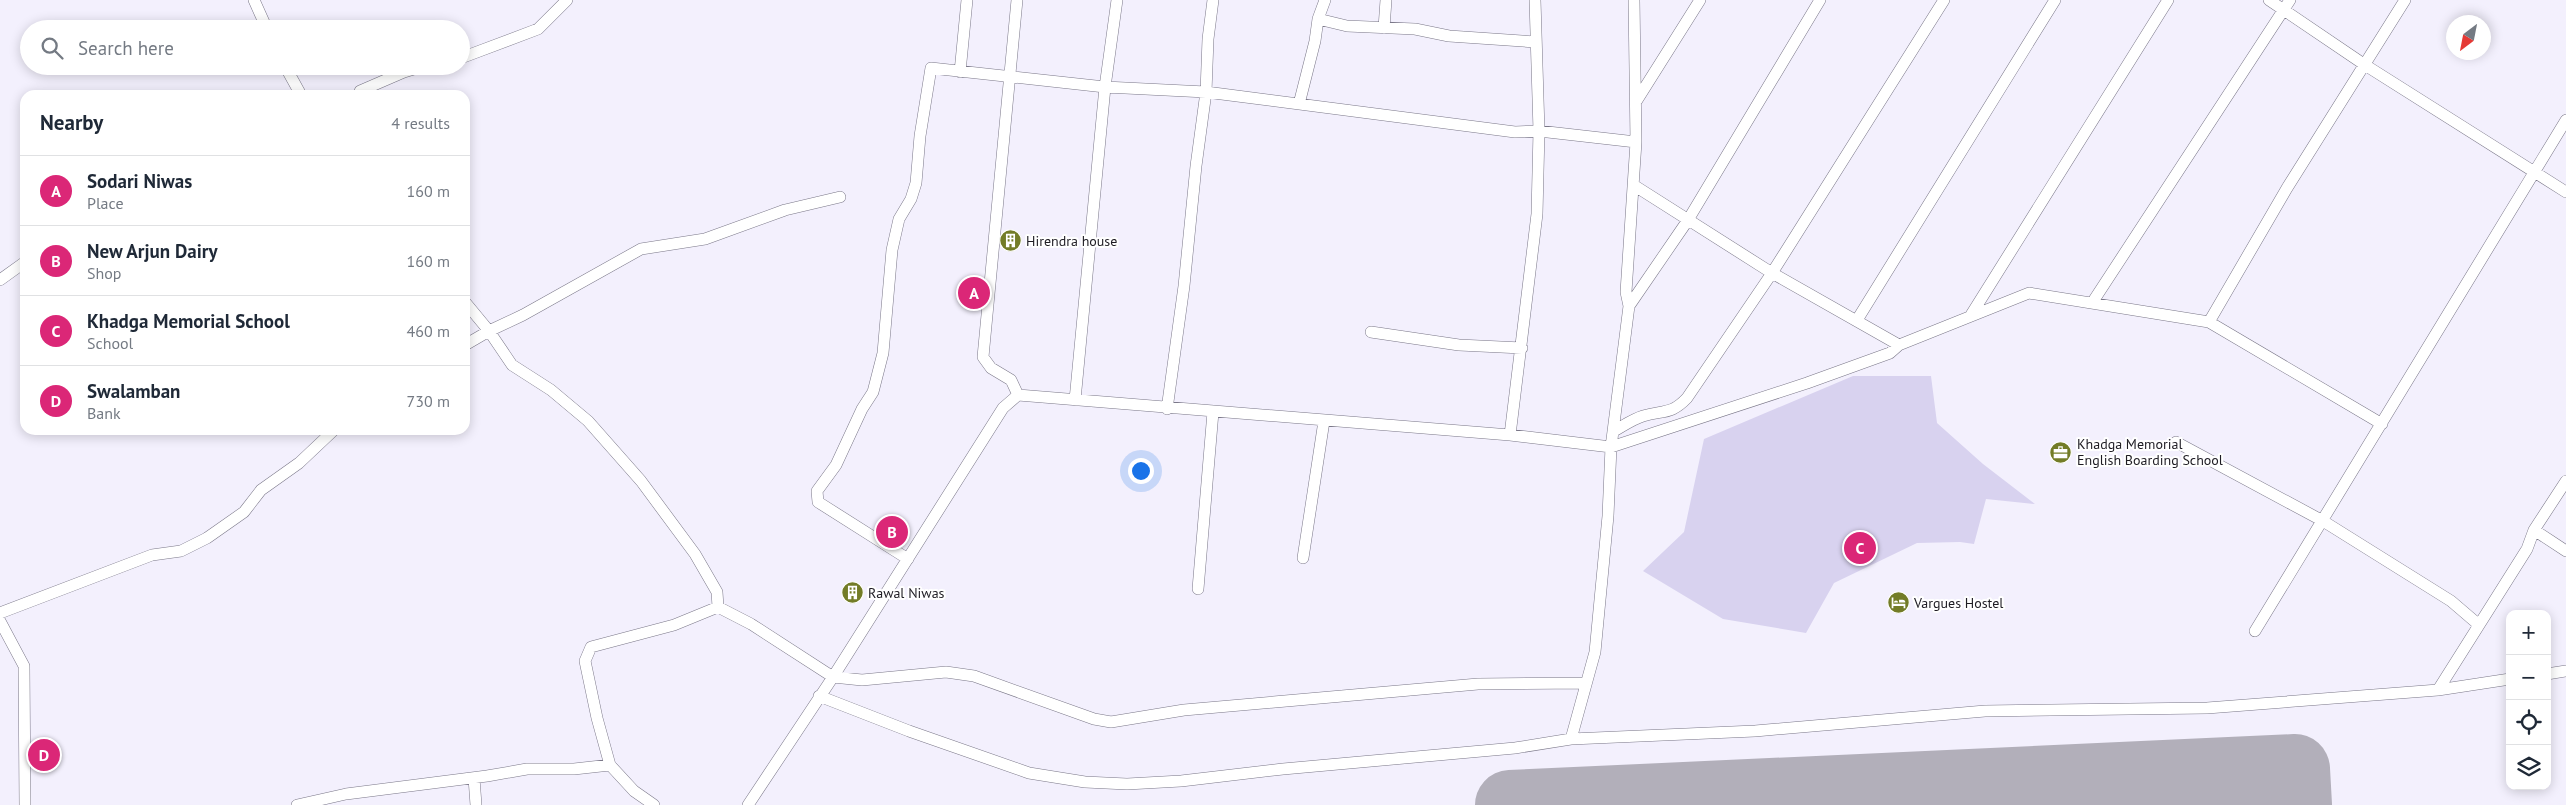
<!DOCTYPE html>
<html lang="en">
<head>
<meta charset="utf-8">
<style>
  body { margin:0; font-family:"PT Sans",sans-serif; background:#f6f6f7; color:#1f2937 }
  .controls { position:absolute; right:15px; bottom:15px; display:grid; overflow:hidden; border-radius:10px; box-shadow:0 2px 12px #0003 }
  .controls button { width:45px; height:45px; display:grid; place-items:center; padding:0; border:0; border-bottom:1px solid #e0e1e3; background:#fff; color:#1f2937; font:25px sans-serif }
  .compass { position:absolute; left:2446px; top:15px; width:45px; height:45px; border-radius:50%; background:#fff; box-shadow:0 2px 12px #0003; rotate:212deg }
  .you { position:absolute; left:1140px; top:470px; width:18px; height:18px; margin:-12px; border:4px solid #fff; border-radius:50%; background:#1a73e8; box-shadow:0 0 0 8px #1a73e833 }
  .badge { display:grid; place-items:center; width:32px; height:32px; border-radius:50%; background:#db2777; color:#fff; font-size:16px; font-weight:700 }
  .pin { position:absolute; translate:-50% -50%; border:2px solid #fff; box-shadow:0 1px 5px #0006 }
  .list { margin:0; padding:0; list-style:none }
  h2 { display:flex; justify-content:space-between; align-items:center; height:65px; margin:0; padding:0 20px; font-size:21px }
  h2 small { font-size:16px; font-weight:400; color:#747a83 }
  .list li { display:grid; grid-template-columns:32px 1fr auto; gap:15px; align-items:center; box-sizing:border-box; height:70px; padding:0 20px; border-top:1px solid #e0e1e3 }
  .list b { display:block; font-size:19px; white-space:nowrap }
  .list p { margin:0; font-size:16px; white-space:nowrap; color:#747a83 }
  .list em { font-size:16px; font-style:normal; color:#747a83 }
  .icon { flex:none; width:28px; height:28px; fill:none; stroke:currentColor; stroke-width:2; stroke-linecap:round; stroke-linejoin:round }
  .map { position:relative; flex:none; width:2566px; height:805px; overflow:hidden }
  .search { position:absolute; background:#fff; box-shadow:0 2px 12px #0003; left:20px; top:20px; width:450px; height:55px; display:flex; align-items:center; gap:12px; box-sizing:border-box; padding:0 18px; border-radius:28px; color:#747a83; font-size:19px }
  .panel { position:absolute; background:#fff; box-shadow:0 2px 12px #0003; left:20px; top:90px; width:450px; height:345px; border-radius:15px }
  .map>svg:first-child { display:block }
  .green { fill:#d8d2ef }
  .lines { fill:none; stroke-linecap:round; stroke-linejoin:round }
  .runway { stroke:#b2afba; stroke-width:70 }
  .minor-casing { stroke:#7a7788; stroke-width:12 }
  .minor { stroke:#fff; stroke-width:11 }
  .labels { text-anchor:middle; stroke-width:4; stroke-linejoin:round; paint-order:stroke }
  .poi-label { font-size:14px; fill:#1e1c23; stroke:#fff; text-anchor:start }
</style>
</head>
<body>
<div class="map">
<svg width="2566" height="805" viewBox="0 0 2566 805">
  <rect width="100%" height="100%" fill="#f3f0fd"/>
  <path class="green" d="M1853,376H1931L1937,423L1983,464L2035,504L1986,499L1974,544L1960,542L1917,543L1834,583L1806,633L1723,619L1643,571L1684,532L1704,439Z"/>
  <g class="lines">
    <path class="runway" d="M1510,805L2295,769L2297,805"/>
    <defs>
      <path id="minor" d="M254,0L267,29
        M1017,0L983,357L991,368L1011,380L1018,395
        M2269,0L2365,65L2566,192
        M1318,19L1347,26L1415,29L1449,36L1536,42
        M1384,28L1386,0
        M461,58L538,29L567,0
        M285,66L301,95
        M960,72L967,0
        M359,95L360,91L404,72L424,66
        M1637,100L1700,0
        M1299,104L1315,41L1318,19L1325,0
        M1635,186L1772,273L1899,345L2029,293L2209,322L2382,424
        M0,280L25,262
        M465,302L489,331L523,315L641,249L705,239L785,210L840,197
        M2092,303L2290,0
        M1629,306L1688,220L1820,0
        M1971,315L2168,0
        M1857,320L2055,0
        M2209,322L2287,188L2405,0
        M1371,332L1459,345L1522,348
        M465,345L489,331L512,365L551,390L588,421L641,481L695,554L717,592L718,607
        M1075,400L1105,87L1117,0
        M1167,409L1184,286L1196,166L1206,92L1208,39L1213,0
        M1614,431C1623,426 1633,419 1643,416C1663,410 1671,415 1687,398L1772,273L1944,0
        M1510,435L1537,214L1539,131L1636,142
        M2176,442L2323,521L2451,601L2479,625
        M2534,530L2566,551
        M1303,558L1324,421
        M908,559L818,502L817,491L836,465L862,409L873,392L883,353L892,250L899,219L911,199L916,183L920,136L931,68L1105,87L1206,92L1515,132L1539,131L1535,0
        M1198,589L1213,412
        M0,613L152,555L181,551L207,538L244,512L261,490L299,463L334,430
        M0,621L24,666L25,805
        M2255,631L2566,120
        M2547,674L2566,671
        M2438,690L2527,549L2534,530L2566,481
        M819,696L909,731L1029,773L1085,782L1127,784L1181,781L1283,769L1515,748L1571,739L1755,731L1985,711L2207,708L2438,690L2510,679
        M1571,739L1595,652L1608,516L1611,447L1629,306L1626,292L1636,142L1634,0
        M610,765L597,718L585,661L591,647L674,625L718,607L751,624L833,677L862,680L946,672L974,676L1094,719L1111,722L1184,710L1478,684L1586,683
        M474,778L476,805
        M297,805L346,794L487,776L527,769H574L610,765L634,791L654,805
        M748,805L833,677L1003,408L1018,395L1510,435L1611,447L1807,383L1890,353L1899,345"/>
    </defs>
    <use href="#minor" class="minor-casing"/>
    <use href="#minor" class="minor"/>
  </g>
  <defs>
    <symbol id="building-disc" viewBox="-11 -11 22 22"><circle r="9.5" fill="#737c27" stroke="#fff"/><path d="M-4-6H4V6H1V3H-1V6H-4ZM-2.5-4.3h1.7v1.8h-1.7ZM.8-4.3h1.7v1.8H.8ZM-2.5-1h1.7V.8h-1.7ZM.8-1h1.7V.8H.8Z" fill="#fff"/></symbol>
    <symbol id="office-disc" viewBox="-11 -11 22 22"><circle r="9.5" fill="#737c27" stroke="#fff"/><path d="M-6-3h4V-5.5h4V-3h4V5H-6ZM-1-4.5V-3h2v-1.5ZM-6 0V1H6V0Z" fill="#fff"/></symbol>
    <symbol id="hotel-disc" viewBox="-11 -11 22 22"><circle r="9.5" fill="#737c27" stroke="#fff"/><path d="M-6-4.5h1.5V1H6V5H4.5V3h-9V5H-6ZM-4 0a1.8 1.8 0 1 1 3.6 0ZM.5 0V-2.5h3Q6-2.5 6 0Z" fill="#fff"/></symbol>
  </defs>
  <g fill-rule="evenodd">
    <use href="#building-disc" x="998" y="228" width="25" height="25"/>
    <use href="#office-disc" x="2048" y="440" width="25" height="25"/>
    <use href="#building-disc" x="840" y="580" width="25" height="25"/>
    <use href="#hotel-disc" x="1886" y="590" width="25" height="25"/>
  </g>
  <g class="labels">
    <g class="poi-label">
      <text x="1026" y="246">Hirendra house</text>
      <text x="2077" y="449">Khadga Memorial<tspan x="2077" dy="16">English Boarding School</tspan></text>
      <text x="868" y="598">Rawal Niwas</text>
      <text x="1914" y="608">Vargues Hostel</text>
    </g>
  </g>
</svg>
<div class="controls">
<button>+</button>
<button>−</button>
<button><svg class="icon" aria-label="locate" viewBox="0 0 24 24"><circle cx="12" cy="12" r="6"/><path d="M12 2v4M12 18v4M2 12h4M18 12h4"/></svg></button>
<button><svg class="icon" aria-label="layers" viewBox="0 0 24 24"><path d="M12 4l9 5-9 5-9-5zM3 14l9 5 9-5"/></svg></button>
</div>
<svg class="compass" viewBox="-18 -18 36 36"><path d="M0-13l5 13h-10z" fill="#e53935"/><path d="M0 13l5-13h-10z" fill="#747a83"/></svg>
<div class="you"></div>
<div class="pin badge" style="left:974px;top:293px">A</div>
<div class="pin badge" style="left:892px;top:532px">B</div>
<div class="pin badge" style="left:1860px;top:548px">C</div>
<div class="pin badge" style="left:44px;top:755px">D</div>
<div class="search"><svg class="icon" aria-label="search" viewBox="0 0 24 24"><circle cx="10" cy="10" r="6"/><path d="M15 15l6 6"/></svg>Search here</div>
<section class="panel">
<h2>Nearby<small>4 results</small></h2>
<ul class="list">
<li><span class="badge">A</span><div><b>Sodari Niwas</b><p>Place</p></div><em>160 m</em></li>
<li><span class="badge">B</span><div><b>New Arjun Dairy</b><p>Shop</p></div><em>160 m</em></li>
<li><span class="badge">C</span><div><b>Khadga Memorial School</b><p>School</p></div><em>460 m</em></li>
<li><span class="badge">D</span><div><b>Swalamban</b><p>Bank</p></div><em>730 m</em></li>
</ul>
</section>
</div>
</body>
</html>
